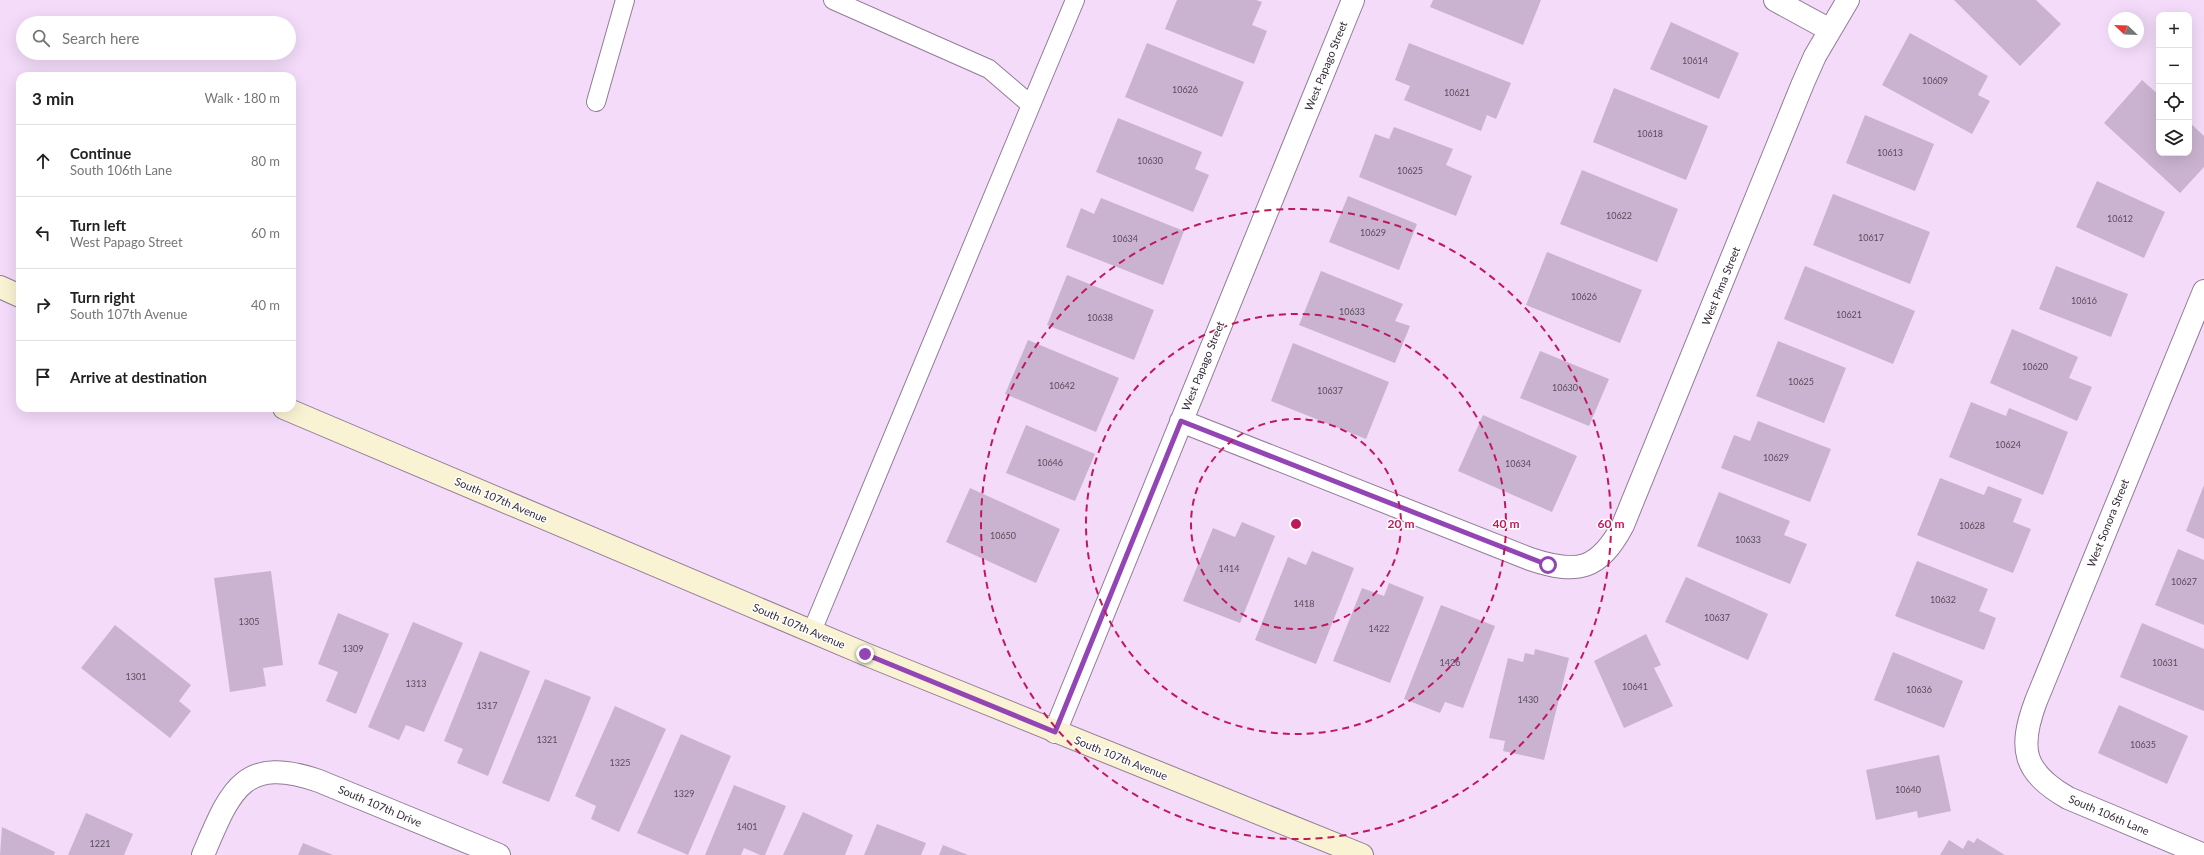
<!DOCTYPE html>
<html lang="en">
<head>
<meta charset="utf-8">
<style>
  body { margin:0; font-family:Lato,sans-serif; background:#f2f2f2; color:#222 }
  .controls { position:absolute; right:12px; top:12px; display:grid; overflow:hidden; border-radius:8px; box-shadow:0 4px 16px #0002 }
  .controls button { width:36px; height:36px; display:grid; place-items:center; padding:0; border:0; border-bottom:1px solid #e0e0e0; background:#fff; color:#222; font:20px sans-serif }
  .compass { position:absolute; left:2108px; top:12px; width:36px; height:36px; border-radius:50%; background:#fff; box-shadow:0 4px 16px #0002; rotate:293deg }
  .stop { position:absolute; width:12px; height:12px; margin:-9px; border:3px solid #9445b5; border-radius:50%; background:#fff }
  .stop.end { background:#9445b5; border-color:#fff; box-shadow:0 1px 4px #0008 }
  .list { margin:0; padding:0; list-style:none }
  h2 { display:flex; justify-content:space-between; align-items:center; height:52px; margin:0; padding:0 16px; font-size:17px }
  h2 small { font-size:13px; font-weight:400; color:#767676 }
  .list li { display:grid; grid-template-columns:26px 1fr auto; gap:12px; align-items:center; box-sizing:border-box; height:72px; padding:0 16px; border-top:1px solid #e0e0e0 }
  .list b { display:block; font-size:15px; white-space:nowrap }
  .list p { margin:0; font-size:13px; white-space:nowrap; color:#767676 }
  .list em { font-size:13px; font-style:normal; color:#767676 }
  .icon { flex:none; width:22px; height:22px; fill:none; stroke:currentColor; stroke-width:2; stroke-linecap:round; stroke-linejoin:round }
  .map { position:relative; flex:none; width:2204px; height:855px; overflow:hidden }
  .search { position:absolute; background:#fff; box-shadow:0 4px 16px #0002; left:16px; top:16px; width:280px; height:44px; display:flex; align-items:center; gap:10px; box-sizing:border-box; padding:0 14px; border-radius:22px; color:#767676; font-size:15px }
  .panel { position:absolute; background:#fff; box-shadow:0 4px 16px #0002; left:16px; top:72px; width:280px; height:340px; border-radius:12px }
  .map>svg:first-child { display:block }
  .building { fill:#cab3d0 }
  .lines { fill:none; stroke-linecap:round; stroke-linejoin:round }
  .service-casing { stroke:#917c97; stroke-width:20 }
  .minor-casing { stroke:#917c97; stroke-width:24 }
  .secondary-casing { stroke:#917c97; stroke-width:24 }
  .service { stroke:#fff; stroke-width:18 }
  .minor { stroke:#fff; stroke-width:22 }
  .secondary { stroke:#f9f2d3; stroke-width:22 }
  .route { stroke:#9445b5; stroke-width:5 }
  .ring { fill:none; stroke:#c2185b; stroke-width:2; stroke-dasharray:7 5 }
  .labels { text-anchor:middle; stroke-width:3; stroke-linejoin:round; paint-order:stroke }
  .number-label { font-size:9px; fill:#594c5c }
  .street-label { font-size:11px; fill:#332a36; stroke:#fff }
  .centre { fill:#c2185b; stroke:#fff; stroke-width:2 }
  .ring-label { font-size:12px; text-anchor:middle; font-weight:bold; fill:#c2185b; stroke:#fff; stroke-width:3; stroke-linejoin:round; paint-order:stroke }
</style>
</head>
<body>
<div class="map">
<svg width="2204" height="855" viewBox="0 0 2204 855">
  <rect width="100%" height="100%" fill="#f3dbf9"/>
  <path class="building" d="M1177,0H1256L1262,2L1252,25L1267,31L1254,64L1165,29Z
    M1433,0H1541L1523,45L1430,7Z
    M1954,0H2036L2061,24L2020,66Z
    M1671,22L1739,53L1719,99L1650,69Z
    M1910,33L1988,76L1978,95L1990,101L1972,134L1882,85Z
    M1147,43L1244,82L1222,137L1125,97Z
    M1409,43L1511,83L1496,119L1487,115L1481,131L1404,100L1410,86L1395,80Z
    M2142,80L2159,95V153H2189V122L2204,136V167L2180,193L2104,123Z
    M1614,88L1708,126L1686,180L1593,142Z
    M1865,115L1934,144L1915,191L1846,163Z
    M1118,118L1202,152L1195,169L1209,175L1193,212L1096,172Z
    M1394,127L1453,149L1446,165L1472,176L1456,216L1359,177L1375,134L1389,139Z
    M1582,170L1678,209L1657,262L1560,224Z
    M2097,181L2165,212L2144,258L2076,227Z
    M1833,194L1930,232L1910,284L1813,245Z
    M1348,196L1417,224L1399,270L1329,242Z
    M1101,198L1184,231L1163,285L1066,247L1081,208L1094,214Z
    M1547,252L1642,290L1620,343L1526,305Z
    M1805,266L1915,311L1893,364L1784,319Z
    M2056,266L2128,294L2111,337L2039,309Z
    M1321,271L1403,304L1395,321L1410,326L1395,363L1299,325Z
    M1067,275L1154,310L1134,360L1047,325Z
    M2012,329L2078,357L2069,378L2092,387L2077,421L1990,383Z
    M1028,340L1119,378L1096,432L1005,394Z
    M1778,341L1846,368L1824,423L1756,396Z
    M1293,343L1389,382L1366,439L1271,401Z
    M1540,351L1609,379L1589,426L1520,398Z
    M1971,402L2006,416L2009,408L2068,432L2043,495L1949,457Z
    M1483,415L1577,456L1552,512L1458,471Z
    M1758,421L1831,449L1810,502L1721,468L1734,435L1750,441Z
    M1026,425L1095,454L1075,501L1006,473Z
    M1940,478L1984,495L1988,486L2022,499L2013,522L2031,529L2013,573L1917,535Z
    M2204,485V539L2186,531Z
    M970,488L1060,529L1036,583L946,542Z
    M1719,492L1790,521L1784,535L1807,544L1790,584L1697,546Z
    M1242,522L1275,536L1240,623L1183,601L1213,528L1235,537Z
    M2178,549L2204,560V625L2155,605Z
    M1312,551L1354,568L1316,664L1255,640L1288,557L1306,565Z
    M1917,561L1988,589L1979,611L1996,618L1984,650L1895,616Z
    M271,571L283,665L263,668L266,686L230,692L214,578Z
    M1686,577L1768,614L1748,660L1665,622Z
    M1389,583L1424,597L1390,683L1333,661L1362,588L1384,596Z
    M1441,605L1495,626L1463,708L1445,702L1440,713L1404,699Z
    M338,613L389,634L356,714L326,701L338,672L318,664Z
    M413,622L463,643L424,732L406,725L399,740L368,727Z
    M2142,623L2204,649V711L2120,677Z
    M115,625L191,685L179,701L191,711L170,738L81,668Z
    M1646,634L1661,665L1654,668L1673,706L1624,728L1594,661Z
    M1535,649L1569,658L1544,760L1503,751L1505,741L1489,738L1508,658L1523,662L1525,653L1534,655Z
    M480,651L530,671L488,776L457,763L463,749L444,741Z
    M1893,652L1963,681L1944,728L1874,700Z
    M545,679L591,697L549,802L502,783Z
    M2119,705L2188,736L2167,784L2098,753Z
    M615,706L666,729L619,832L591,819L596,806L575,796Z
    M681,734L731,756L688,855L637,833Z
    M1939,755L1951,811L1918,818L1917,811L1876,820L1866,770Z
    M734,785L786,806L765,855H760L744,848L741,855H705Z
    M803,812L853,835L845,855H783Z
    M86,813L133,834L124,855H68Z
    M877,824L926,843L921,855H864Z
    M2,827L55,852L54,855H0Z
    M1977,838L2005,855H1940L1949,840L1963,849L1968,840L1974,843Z
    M303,843L333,855H298Z
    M943,845L968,855H939Z"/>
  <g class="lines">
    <defs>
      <path id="service" d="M596,102L625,0
        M1031,105L1075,0
        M812,631L1031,105L989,69L833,0"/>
      <path id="minor" d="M1775,0L1830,30
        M2204,291L2036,701C2018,749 2023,772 2068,798L2204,855
        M1181,421L1530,559C1578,575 1599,570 1623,525L1803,83L1815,56L1848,0
        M1055,732L1353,0
        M203,855C230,792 242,754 319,781L499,855"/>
      <path id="secondary" d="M0,287L20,296
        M284,408L865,654L1362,855"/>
    </defs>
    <use href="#service" class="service-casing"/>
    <use href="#minor" class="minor-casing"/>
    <use href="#secondary" class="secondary-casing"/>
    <use href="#service" class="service"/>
    <use href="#minor" class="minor"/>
    <use href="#secondary" class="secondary"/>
  </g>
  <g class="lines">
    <path class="route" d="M865,654L1055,732L1181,421L1548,565"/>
  </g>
  <g class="ring">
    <circle cx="1296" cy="524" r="105"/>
    <circle cx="1296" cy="524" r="210"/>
    <circle cx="1296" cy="524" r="315"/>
  </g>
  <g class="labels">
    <g class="number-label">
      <text x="1695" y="64">10614</text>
      <text x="1935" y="84">10609</text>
      <text x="1185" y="93">10626</text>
      <text x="1457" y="96">10621</text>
      <text x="1650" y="137">10618</text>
      <text x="1890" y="156">10613</text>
      <text x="1150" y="164">10630</text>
      <text x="1410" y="174">10625</text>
      <text x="1619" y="219">10622</text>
      <text x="2120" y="222">10612</text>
      <text x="1373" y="236">10629</text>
      <text x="1871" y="241">10617</text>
      <text x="1125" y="242">10634</text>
      <text x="1584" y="300">10626</text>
      <text x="2084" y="304">10616</text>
      <text x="1352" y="315">10633</text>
      <text x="1849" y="318">10621</text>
      <text x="1100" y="321">10638</text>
      <text x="2035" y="370">10620</text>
      <text x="1801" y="385">10625</text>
      <text x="1062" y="389">10642</text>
      <text x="1565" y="391">10630</text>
      <text x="1330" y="394">10637</text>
      <text x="2008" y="448">10624</text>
      <text x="1776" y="461">10629</text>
      <text x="1050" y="466">10646</text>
      <text x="1518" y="467">10634</text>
      <text x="1972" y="529">10628</text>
      <text x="1003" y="539">10650</text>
      <text x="1748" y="543">10633</text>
      <text x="1229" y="572">1414</text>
      <text x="2184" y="585">10627</text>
      <text x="1943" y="603">10632</text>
      <text x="1304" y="607">1418</text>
      <text x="1717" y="621">10637</text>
      <text x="249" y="625">1305</text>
      <text x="1379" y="632">1422</text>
      <text x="353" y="652">1309</text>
      <text x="1450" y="666">1426</text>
      <text x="2165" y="666">10631</text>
      <text x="136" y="680">1301</text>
      <text x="416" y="687">1313</text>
      <text x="1635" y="690">10641</text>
      <text x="1919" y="693">10636</text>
      <text x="1528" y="703">1430</text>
      <text x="487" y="709">1317</text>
      <text x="547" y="743">1321</text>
      <text x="2143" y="748">10635</text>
      <text x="620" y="766">1325</text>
      <text x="1908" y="793">10640</text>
      <text x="684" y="797">1329</text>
      <text x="747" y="830">1401</text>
      <text x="100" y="847">1221</text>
    </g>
    <g class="street-label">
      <text transform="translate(1326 66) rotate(-68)" y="4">West Papago Street</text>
      <text transform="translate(1721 286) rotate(-68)" y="4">West Pima Street</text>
      <text transform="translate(1203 366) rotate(-68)" y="4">West Papago Street</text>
      <text transform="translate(501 500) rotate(23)" y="4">South 107th Avenue</text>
      <text transform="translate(2108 523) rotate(-68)" y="4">West Sonora Street</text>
      <text transform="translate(799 626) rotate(23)" y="4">South 107th Avenue</text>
      <text transform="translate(1121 758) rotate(22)" y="4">South 107th Avenue</text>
      <text transform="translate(380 806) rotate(23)" y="4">South 107th Drive</text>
      <text transform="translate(2109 815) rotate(23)" y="4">South 106th Lane</text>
    </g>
  </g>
  <circle cx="1296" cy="524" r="6" class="centre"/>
  <g class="ring-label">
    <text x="1401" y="528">20 m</text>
    <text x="1506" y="528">40 m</text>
    <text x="1611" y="528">60 m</text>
  </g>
</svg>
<div class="controls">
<button>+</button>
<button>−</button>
<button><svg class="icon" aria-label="locate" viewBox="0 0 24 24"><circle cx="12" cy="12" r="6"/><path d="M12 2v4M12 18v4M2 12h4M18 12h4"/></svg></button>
<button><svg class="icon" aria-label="layers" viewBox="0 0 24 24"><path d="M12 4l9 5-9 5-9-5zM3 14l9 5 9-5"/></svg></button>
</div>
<svg class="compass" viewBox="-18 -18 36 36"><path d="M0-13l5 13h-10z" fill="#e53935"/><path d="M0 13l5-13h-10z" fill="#767676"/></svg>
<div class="stop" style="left:1548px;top:565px"></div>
<div class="stop end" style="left:865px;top:654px"></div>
<div class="search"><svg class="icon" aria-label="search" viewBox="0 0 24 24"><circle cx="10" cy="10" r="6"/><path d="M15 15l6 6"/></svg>Search here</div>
<section class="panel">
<h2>3 min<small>Walk · 180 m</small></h2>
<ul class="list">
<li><svg class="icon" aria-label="ahead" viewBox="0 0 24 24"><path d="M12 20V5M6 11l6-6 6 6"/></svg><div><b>Continue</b><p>South 106th Lane</p></div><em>80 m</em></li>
<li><svg class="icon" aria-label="left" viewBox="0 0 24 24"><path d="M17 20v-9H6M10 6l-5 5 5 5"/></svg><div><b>Turn left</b><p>West Papago Street</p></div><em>60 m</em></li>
<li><svg class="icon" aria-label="right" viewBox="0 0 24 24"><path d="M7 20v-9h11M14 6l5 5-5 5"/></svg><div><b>Turn right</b><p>South 107th Avenue</p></div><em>40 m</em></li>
<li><svg class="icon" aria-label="arrive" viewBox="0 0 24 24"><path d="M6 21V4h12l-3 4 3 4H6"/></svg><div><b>Arrive at destination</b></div></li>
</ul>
</section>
</div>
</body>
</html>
